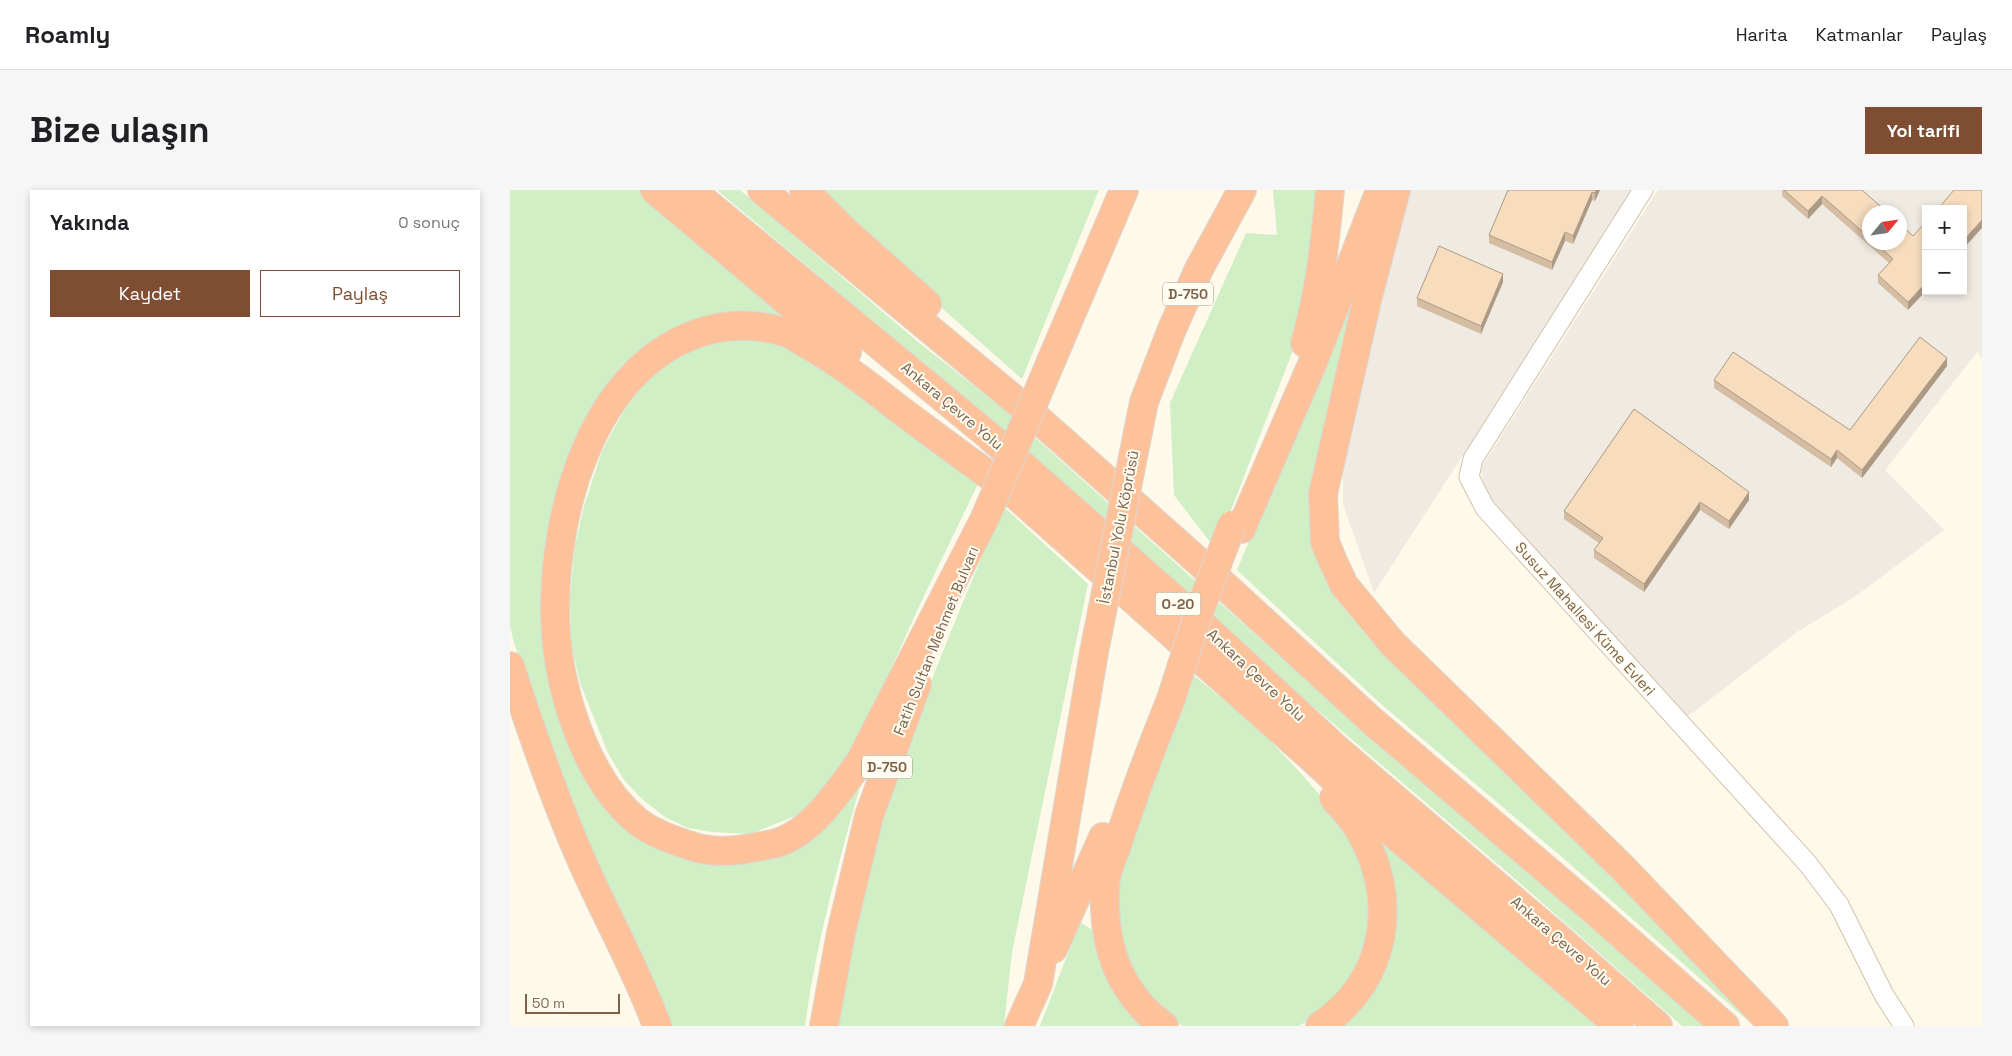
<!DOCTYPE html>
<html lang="tr">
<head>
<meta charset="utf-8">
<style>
  body { margin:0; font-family:"Space Grotesk",sans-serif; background:#f6f6f6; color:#202124 }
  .controls { position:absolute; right:15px; top:15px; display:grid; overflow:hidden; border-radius:0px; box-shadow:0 2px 8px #0003 }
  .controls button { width:45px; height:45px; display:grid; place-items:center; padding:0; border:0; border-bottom:1px solid #e0e0e0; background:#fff; color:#202124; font:25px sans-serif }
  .compass { position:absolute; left:1352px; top:15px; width:45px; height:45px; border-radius:50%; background:#fff; box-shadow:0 2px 8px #0003; rotate:61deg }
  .scale { position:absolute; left:15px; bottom:12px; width:95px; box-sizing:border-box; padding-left:5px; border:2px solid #7d6249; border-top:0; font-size:14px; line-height:18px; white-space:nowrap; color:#7d6249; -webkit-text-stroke:4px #fffcf1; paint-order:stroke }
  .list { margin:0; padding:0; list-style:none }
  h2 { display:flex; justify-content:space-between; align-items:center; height:65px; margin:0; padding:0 20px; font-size:21px }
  h2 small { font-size:16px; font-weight:400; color:#757577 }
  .actions { display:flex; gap:10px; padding:15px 20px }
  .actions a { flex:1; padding:11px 0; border:1px solid #7f4d32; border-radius:0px; text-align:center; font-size:18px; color:#7f4d32 }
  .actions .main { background:#7f4d32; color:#fff }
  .map { position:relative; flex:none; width:1472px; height:836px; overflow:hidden; border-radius:0px }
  header { display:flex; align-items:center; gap:30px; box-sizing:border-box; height:70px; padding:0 25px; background:#fff; border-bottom:1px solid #e0e0e0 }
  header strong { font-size:24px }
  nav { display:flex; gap:28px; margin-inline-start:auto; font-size:18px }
  .intro { display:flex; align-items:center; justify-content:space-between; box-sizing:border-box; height:120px; padding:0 30px }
  h1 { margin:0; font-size:35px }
  .button { padding:12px 22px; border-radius:0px; background:#7f4d32; color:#fff; font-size:18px; font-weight:700 }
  main { display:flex; gap:30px; padding:0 30px }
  aside { flex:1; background:#fff; border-radius:0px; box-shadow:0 2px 8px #0003 }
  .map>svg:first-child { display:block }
  .industrial { fill:#efeae2; fill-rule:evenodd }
  .green { fill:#d0efc5 }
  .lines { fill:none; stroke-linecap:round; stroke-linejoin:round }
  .minor-casing { stroke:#d3c2ac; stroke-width:21 }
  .highway-casing { stroke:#ddd6d0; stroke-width:30 }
  .minor { stroke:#fff; stroke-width:19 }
  .highway { stroke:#fec29a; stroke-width:28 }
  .highway-bridge-casing { stroke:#ddd6d0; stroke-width:30; stroke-linecap:butt }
  .highway-bridge { stroke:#fec29a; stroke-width:28 }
  .wall { fill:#d4bda3 }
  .shaded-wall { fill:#ad9a85 }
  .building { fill:#f7dcbe; stroke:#ad9a85 }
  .labels { text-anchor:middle; stroke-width:4; stroke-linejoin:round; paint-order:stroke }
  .shield { fill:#fffcf1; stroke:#a4907b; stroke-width:1 }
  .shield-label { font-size:14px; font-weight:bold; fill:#7d6249 }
  .street-label { font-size:15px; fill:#7d6249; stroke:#fffcf1 }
</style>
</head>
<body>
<header>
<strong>Roamly</strong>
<nav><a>Harita</a><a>Katmanlar</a><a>Paylaş</a></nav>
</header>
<div class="intro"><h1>Bize ulaşın</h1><a class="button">Yol tarifi</a></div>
<main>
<aside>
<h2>Yakında<small>0 sonuç</small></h2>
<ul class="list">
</ul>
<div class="actions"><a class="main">Kaydet</a><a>Paylaş</a></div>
</aside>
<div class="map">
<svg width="1472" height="836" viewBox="0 0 1472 836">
  <rect width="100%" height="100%" fill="#fef9e9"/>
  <path class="industrial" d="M897,0H1124L864,403L833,314V263Z
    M1148,0H1472V168L1467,162L1375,280L1434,340L1346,406L1287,442L1172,531L975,302L971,278ZM1416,19H1453V101H1416ZM1360,22H1390V52H1360Z"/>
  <path class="green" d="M0,0H136L284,130L182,132L144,150L111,176L87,208L62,257L45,308L34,360L31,418L32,445L36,476L49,523L62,561L80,600L111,633L236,671L353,586C330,668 306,751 295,836H161L60,613L4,453L0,436Z
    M207,0H230L407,151L492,218L793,487L1194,836H1172L1012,695L764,483L482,229L398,161Z
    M304,0H589L512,189L355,50Z
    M763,0H811L785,155L716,333L703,356L664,305L660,213L736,43L767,45Z
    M843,101L852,102L813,381L824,406L855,444L962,551L1104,684L1253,836H1244L1053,668L871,514L727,380Z
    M206,146L270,148L329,188L468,294L412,410L354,538L322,597L300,620L240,644L202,642L178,638L155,627L132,609L114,590L98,563L70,493L61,454L60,409L64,360L74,316L92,261L114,220L135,193L157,172Z
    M493,316L578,394L502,762L494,836H327C340,764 353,691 375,621C408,517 451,417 493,316Z
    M682,484L747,537L787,579L844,644L867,723L845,785L810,823L789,836H673L646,820L612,766L603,703Z
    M856,633L1099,836H830L863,795Z
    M570,732L584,741L638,836H530Z"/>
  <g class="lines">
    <defs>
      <path id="minor" d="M1133,0L963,269L959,287L975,318L1298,674L1329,715L1374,805L1394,836"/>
      <path id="highway" d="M145,0L337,162
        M181,0L478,245L672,416L829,561L1047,747L1148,836
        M252,0L528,229L689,372L861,530L1079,716L1215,836
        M294,0L336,42L417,114
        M886,0L858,106L813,304L815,352L822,369L834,395L883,454L1113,678L1264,836
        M795,153C810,103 815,52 820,0
        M542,169L614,0
        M634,212L662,139L689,79L732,0
        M492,293L804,570L878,639L1109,836
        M475,328L350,572C329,600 305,639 270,652C261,655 250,656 241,658C220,662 201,663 181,656C163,650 142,643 127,631C73,586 46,492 45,423C44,323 81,182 186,144C214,134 245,133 274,142C282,144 289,150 295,153C329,172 359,195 389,219C428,248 466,277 506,304
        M731,339L803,172L869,3
        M0,476C22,544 45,611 74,676C98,730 127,781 147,836
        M543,759L593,647
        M314,836L331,743L359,626L407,494
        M509,836L528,794L584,462
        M654,836C614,807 597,767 595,719C595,708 594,695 597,684C599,673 605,663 608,652C624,604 642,556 661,509
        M810,836C879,790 890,706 848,638C842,627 832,618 824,608"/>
    </defs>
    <use href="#minor" class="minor-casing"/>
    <use href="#highway" class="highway-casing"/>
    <use href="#minor" class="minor"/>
    <use href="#highway" class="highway"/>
    <defs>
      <path id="highway-bridge" d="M475,328L542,169
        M584,462L634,212
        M661,509L689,422L722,335"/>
    </defs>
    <use href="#highway-bridge" class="highway-bridge-casing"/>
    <use href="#highway-bridge" class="highway-bridge"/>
  </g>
  <path class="wall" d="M998,0H1090L1085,11L1082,10L1063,54L1055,51L1042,80L979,53V45Z
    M1272,0H1352L1360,22V52H1390L1403,46L1398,120L1368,93V85L1379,73L1312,14L1298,29L1272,6Z
    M993,92L971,144L907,116V108Z
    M1437,176L1352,288L1327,268L1321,277L1204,198V190L1340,240Z
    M1124,219L1239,310L1219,339L1190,320L1134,402L1084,368V360L1089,353L1054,329V321Z"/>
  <path class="shaded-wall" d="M1086,0H1090L1085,11V3Z
    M1082,2V10L1063,54V46Z
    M1312,6V14L1298,29V21Z
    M1472,30V38L1453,59V51Z
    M1055,42V51L1042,80V72Z
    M993,84V92L971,144V136Z
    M1416,93V101L1398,120V112Z
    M1437,168V176L1352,288V280Z
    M1327,260V268L1321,277V269Z
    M1239,302V310L1219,339V331Z
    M1190,312V320L1134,402V394Z"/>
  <path class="building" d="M998,0H1086L1085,3L1082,2L1063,46L1055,42L1042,72L979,45Z
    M1274,0H1352L1377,22H1360V48L1312,6L1298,21Z
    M1444,0H1472V30L1453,51V19H1428Z
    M1416,32V93L1398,112L1368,85L1383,69L1365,52H1390V34L1403,46Z
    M929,56L993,84L971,136L907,108Z
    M1410,147L1437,168L1352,280L1327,260L1321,269L1204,190L1223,162L1340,240Z
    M1124,219L1239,302L1219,331L1190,312L1134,394L1084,360L1093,348L1054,321Z"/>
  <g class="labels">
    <g class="shield">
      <rect x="653" y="92.5" width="50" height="23" rx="4"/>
      <rect x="645.5" y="402.5" width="45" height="23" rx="4"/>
      <rect x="352" y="565.5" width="50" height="23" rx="4"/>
    </g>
    <g class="shield-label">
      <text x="678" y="109">D-750</text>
      <text x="668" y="419">O-20</text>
      <text x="377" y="582">D-750</text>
    </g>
    <g class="street-label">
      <text transform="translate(442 216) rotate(40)" y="5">Ankara Çevre Yolu</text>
      <text transform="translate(609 337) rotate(-79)" y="5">İstanbul Yolu Köprüsü</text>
      <text transform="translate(1075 429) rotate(48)" y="5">Susuz Mahallesi Küme Evleri</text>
      <text transform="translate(426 451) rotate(-68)" y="5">Fatih Sultan Mehmet Bulvarı</text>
      <text transform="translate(746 485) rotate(43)" y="5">Ankara Çevre Yolu</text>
      <text transform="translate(1051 751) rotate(41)" y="5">Ankara Çevre Yolu</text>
    </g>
  </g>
</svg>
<div class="controls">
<button>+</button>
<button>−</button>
</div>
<svg class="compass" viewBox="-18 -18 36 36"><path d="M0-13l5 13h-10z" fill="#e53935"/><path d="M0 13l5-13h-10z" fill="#757577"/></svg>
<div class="scale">50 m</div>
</div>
</main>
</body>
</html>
